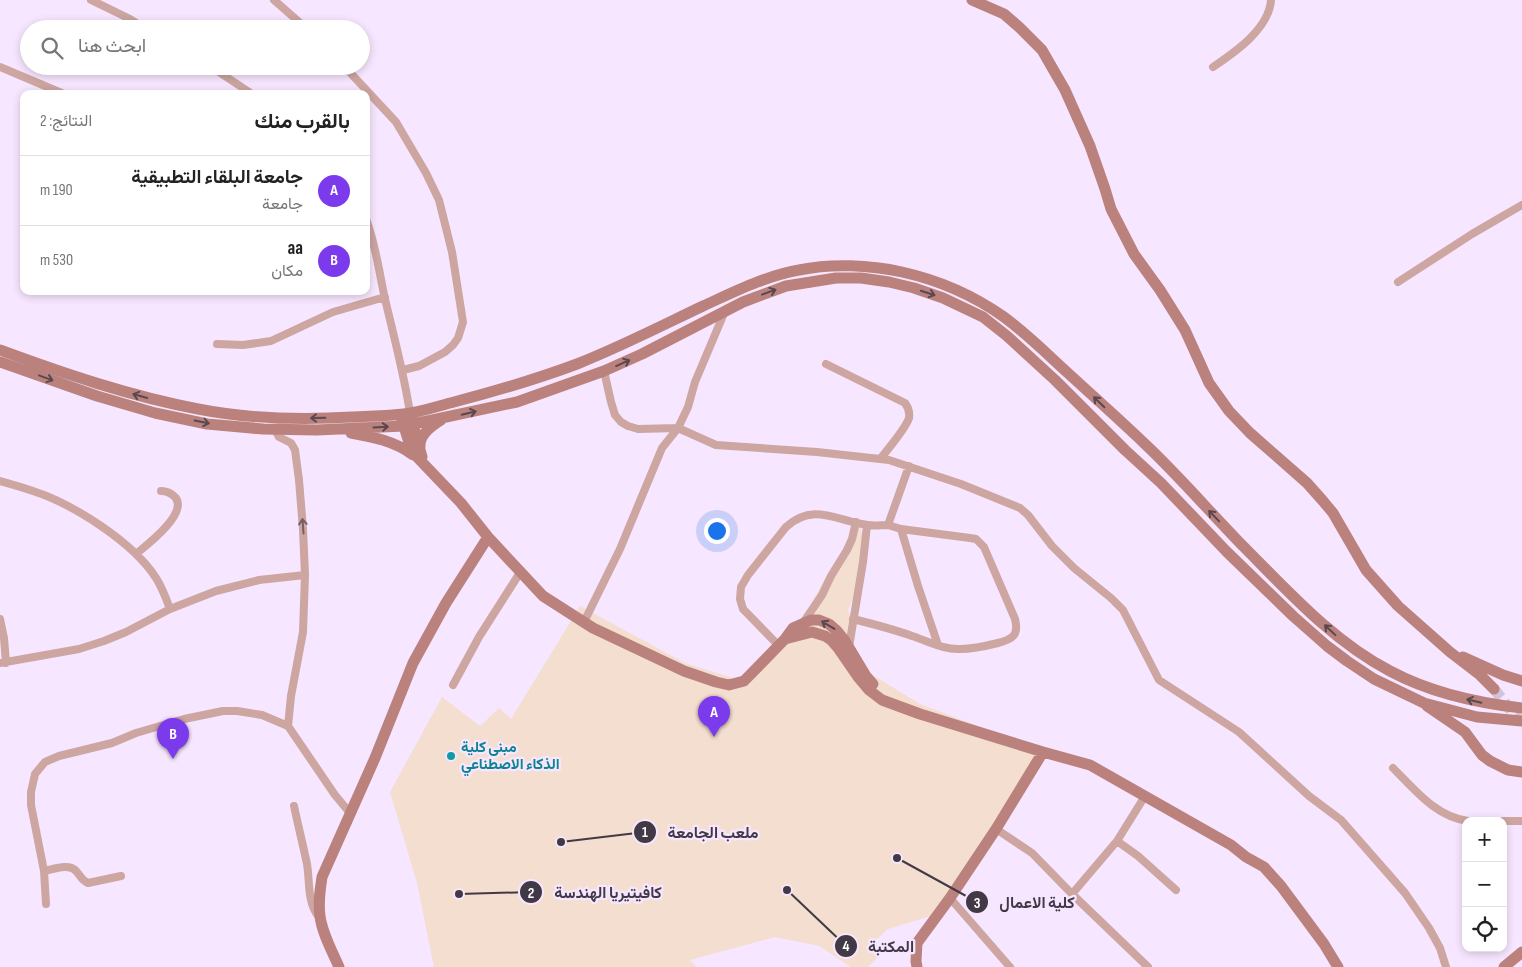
<!DOCTYPE html>
<html lang="ar">
<head>
<meta charset="utf-8">
<style>
  body { margin:0; font-family:"Sofia Sans Condensed",Vazirmatn,sans-serif; background:#f2f2f2; color:#222; direction:rtl }
  .controls { position:absolute; right:15px; bottom:15px; display:grid; overflow:hidden; border-radius:10px; box-shadow:0 2px 8px #0003 }
  .controls button { width:45px; height:45px; display:grid; place-items:center; padding:0; border:0; border-bottom:1px solid #e0e0e0; background:#fff; color:#222; font:25px sans-serif }
  .you { position:absolute; left:716px; top:530px; width:18px; height:18px; margin:-12px; border:4px solid #fff; border-radius:50%; background:#1a73e8; box-shadow:0 0 0 8px #1a73e833 }
  .badge { display:grid; place-items:center; width:32px; height:32px; border-radius:50%; background:#7c3aed; color:#fff; font-size:16px; font-weight:700 }
  .pin { position:absolute; translate:-50% -41px; filter:drop-shadow(0 1px 2px #0008) }
  .pin::after { content:''; position:absolute; top:26px; width:18px; height:15px; background:inherit; clip-path:polygon(0 0,100% 0,50% 100%) }
  .list { margin:0; padding:0; list-style:none }
  h2 { display:flex; justify-content:space-between; align-items:center; height:65px; margin:0; padding:0 20px; font-size:21px }
  h2 small { font-size:16px; font-weight:400; color:#767676 }
  .list li { display:grid; grid-template-columns:32px 1fr auto; gap:15px; align-items:center; box-sizing:border-box; height:70px; padding:0 20px; border-top:1px solid #e0e0e0 }
  .list b { display:block; font-size:19px; white-space:nowrap }
  .list p { margin:0; font-size:16px; white-space:nowrap; color:#767676 }
  .list em { font-size:16px; font-style:normal; color:#767676 }
  .icon { flex:none; width:28px; height:28px; fill:none; stroke:currentColor; stroke-width:2; stroke-linecap:round; stroke-linejoin:round }
  .map { position:relative; flex:none; width:1522px; height:967px; overflow:hidden; direction:ltr }
  .search { position:absolute; background:#fff; box-shadow:0 2px 8px #0003; left:20px; top:20px; width:350px; height:55px; display:flex; align-items:center; gap:12px; box-sizing:border-box; padding:0 18px; border-radius:28px; color:#767676; font-size:19px }
  .panel { position:absolute; background:#fff; box-shadow:0 2px 8px #0003; left:20px; top:90px; width:350px; height:205px; border-radius:10px; direction:rtl }
  .map>svg:first-child { display:block }
  .education { fill:#f3ded0 }
  .lines { fill:none; stroke-linecap:round; stroke-linejoin:round }
  .secondary-tunnel { stroke:#d3c3da; stroke-width:11; stroke-dasharray:11 5.5; stroke-linecap:butt }
  .street { stroke:#cda5a1; stroke-width:8 }
  .secondary { stroke:#bb827d; stroke-width:11 }
  .oneway { stroke:#5a4851 }
  .oneway2 { stroke:#735f66 }
  .culture-dot { fill:#0f9aa8; stroke:#f7e6ff; stroke-width:2 }
  .labels { text-anchor:middle; stroke-width:4.5; stroke-linejoin:round; paint-order:stroke }
  .culture-label { font-size:15px; font-weight:bold; fill:#0d838f; stroke:#f7e6ff; text-anchor:start }
  .leader { fill:none; stroke:#423946; stroke-width:2 }
  .callout-dot { fill:#423946; stroke:#f7e6ff; stroke-width:2 }
  .mark-label { font-size:15px; text-anchor:middle; font-weight:bold; fill:#fff }
  .callout-label { font-size:16px; text-anchor:middle; font-weight:bold; fill:#423946; stroke:#f7e6ff; stroke-width:4.5; stroke-linejoin:round; paint-order:stroke }
</style>
</head>
<body>
<div class="map">
<svg width="1522" height="967" viewBox="0 0 1522 967">
  <rect width="100%" height="100%" fill="#f7e6ff"/>
  <path class="education" d="M860,525L865,546L857,589L848,610L852,620L849,646L863,669L920,704L1039,749L1007,809L934,915L888,929L867,948L881,954L868,967H851L819,946L775,937L690,960L697,967H434L417,883L390,792L442,697L480,726L499,708L511,719L580,606L685,663L733,678L750,679L775,657L774,649L787,639L808,609L834,563Z"/>
  <g class="lines">
    <path class="secondary-tunnel" d="M1494,689L1522,724"/>
    <path class="street" d="M91,0L128,18L146,29
      M274,0L307,29
      M210,66L252,94
      M344,66L396,122L426,173L439,200L452,252L463,322L458,338L453,345L445,352L419,366L403,370
      M0,67L64,94
      M1213,67C1235,52 1269,29 1271,0
      M366,219C376,245 379,272 385,299C394,337 404,374 410,413
      M1398,282L1472,234L1522,205
      M217,344L243,345L271,341L333,312L385,297
      M826,364L905,403C908,407 910,412 909,418C906,428 888,449 881,458
      M604,371L611,402L615,415L621,422L628,426L638,429L678,428L716,445L817,452L889,460L961,484L1020,508L1028,515L1052,546L1074,568L1111,598L1123,610L1159,680L1239,732L1309,796L1341,820L1405,893L1429,928L1440,948L1446,967
      M275,430L279,437L291,443L295,450L299,480L303,529L305,575L303,632L291,696L288,726L335,795L350,813
      M0,481C11,484 22,487 33,491C73,504 133,542 156,578C162,587 166,598 170,609
      M901,529L918,586L938,645
      M136,554C147,545 189,513 175,497C171,493 167,491 161,491
      M0,619L4,638L6,663
      M853,619C873,624 893,629 912,636C928,641 944,650 960,649C973,649 986,646 998,643C1013,639 1019,635 1015,619L984,547L976,539L970,538L901,529L888,525
      M584,622L620,549L662,448L678,428L688,407L695,382L725,311
      M803,623L822,595L831,576L847,550L852,539L856,522
      M779,646L743,609L740,599L741,587L748,575L786,527C814,501 838,522 868,525C874,526 881,525 888,525L909,466
      M849,647L863,562L867,525
      M0,663L79,649L104,641L126,632L170,609L216,591L259,580L305,575
      M453,685L479,637L521,571
      M1393,768C1415,790 1436,817 1468,821
      M294,806C298,825 303,845 307,864C310,882 307,901 318,916
      M1503,821H1522
      M996,829L1032,853L1072,894L1148,967
      M1117,841L1138,856L1176,890
      M44,871C54,869 69,863 76,871C81,876 81,880 88,883L121,876
      M1072,894L1117,841L1145,796
      M950,898L1010,967
      M46,904L44,871L31,805V792L35,774L45,762L59,756L112,743L136,733L184,719L223,711H237L262,715L288,726"/>
    <path class="secondary" d="M972,0L1004,14L1019,27L1042,50L1065,90L1090,146L1105,189L1111,209L1134,254L1160,290L1185,330L1209,383L1229,411L1250,433L1307,483L1323,501L1333,513L1366,570L1398,606L1450,652L1480,675L1494,689
      M0,350C65,374 130,396 198,409C249,419 301,420 352,417C369,416 387,416 404,414C421,412 438,406 454,402C496,391 537,379 577,364C620,347 661,326 703,306C734,292 765,276 799,270C832,263 870,265 902,272C938,280 973,295 1004,317C1027,334 1048,355 1069,374C1094,397 1120,420 1145,444C1178,475 1208,510 1240,543C1286,589 1332,641 1390,671C1431,693 1477,703 1522,708
      M0,362L97,396L155,413L207,424L263,429L317,430L404,426L517,402L604,371L642,354L743,302L786,286L836,278H861L889,282L914,288L943,298L983,317L1007,336L1055,380L1125,450L1161,483L1227,552L1293,616L1327,646L1347,661L1374,679L1424,703L1477,717L1522,721
      M411,417L422,457
      M402,420L410,446L418,458L461,503L488,537L543,596L593,628L684,671L716,682L729,685L744,681L785,639L793,628L811,620H819L829,624L837,631L845,641L866,676L873,684
      M351,433C373,437 395,441 413,455
      M420,447C419,436 431,426 441,420
      M785,639L812,632L825,636L831,640L838,648L858,677L869,690L882,700L920,714L1043,752L1090,765L1231,845L1246,857L1264,867L1281,886L1324,944L1338,967
      M1463,657L1503,675L1522,681
      M1427,706L1465,732L1482,755L1490,761L1508,770L1522,772
      M339,967C332,951 322,933 320,916C318,903 320,890 322,877L375,758L413,663L446,603L488,537
      M917,967L916,961L917,943L950,898L996,829L1043,752
      M1504,967L1522,952"/>
  </g>
  <defs><path id="oneway-shaft" d="M-6 0H5M1.5-3L5.5 0L1.5 3" fill="none" stroke-width="1.6" stroke-linecap="round" stroke-linejoin="round" transform="scale(1.25)"/></defs>
  <g class="oneway">
    <use href="#oneway-shaft" transform="translate(769 292) rotate(-20)"/>
    <use href="#oneway-shaft" transform="translate(928 293) rotate(18)"/>
    <use href="#oneway-shaft" transform="translate(623 363) rotate(-24)"/>
    <use href="#oneway-shaft" transform="translate(46 378) rotate(20)"/>
    <use href="#oneway-shaft" transform="translate(140 396) rotate(-164)"/>
    <use href="#oneway-shaft" transform="translate(1099 402) rotate(-136)"/>
    <use href="#oneway-shaft" transform="translate(469 413) rotate(-13)"/>
    <use href="#oneway-shaft" transform="translate(318 418) rotate(179)"/>
    <use href="#oneway-shaft" transform="translate(202 422) rotate(11)"/>
    <use href="#oneway-shaft" transform="translate(381 427) rotate(-3)"/>
    <use href="#oneway-shaft" transform="translate(1214 516) rotate(-134)"/>
    <use href="#oneway-shaft" transform="translate(828 625) rotate(-149)"/>
    <use href="#oneway-shaft" transform="translate(1330 630) rotate(-137)"/>
    <use href="#oneway-shaft" transform="translate(1474 701) rotate(-167)"/>
  </g>
  <use class="oneway2" href="#oneway-shaft" transform="translate(303 526) rotate(-94)"/>
  <circle class="culture-dot" cx="451" cy="756" r="5"/>
  <g class="labels">
    <g class="culture-label">
      <text x="461" y="752">مبنى كلية<tspan x="461" dy="17">الذكاء الاصطناعي</tspan></text>
    </g>
  </g>
  <path class="leader" d="M561 842L645 832M459 894L531 892M897 858L977 902M787 890L846 946"/>
  <g class="callout-dot">
    <circle cx="561" cy="842" r="5"/>
    <circle cx="459" cy="894" r="5"/>
    <circle cx="897" cy="858" r="5"/>
    <circle cx="787" cy="890" r="5"/>
    <circle cx="645" cy="832" r="12"/>
    <circle cx="531" cy="892" r="12"/>
    <circle cx="977" cy="902" r="12"/>
    <circle cx="846" cy="946" r="12"/>
  </g>
  <g class="mark-label">
    <text x="645" y="837">1</text>
    <text x="531" y="898">2</text>
    <text x="977" y="908">3</text>
    <text x="846" y="951">4</text>
  </g>
  <g class="callout-label">
    <text x="713" y="838">ملعب الجامعة</text>
    <text x="608" y="898">كافيتيريا الهندسة</text>
    <text x="1037" y="908">كلية الاعمال</text>
    <text x="891" y="952">المكتبة</text>
  </g>
</svg>
<div class="controls">
<button>+</button>
<button>−</button>
<button><svg class="icon" aria-label="locate" viewBox="0 0 24 24"><circle cx="12" cy="12" r="6"/><path d="M12 2v4M12 18v4M2 12h4M18 12h4"/></svg></button>
</div>
<div class="you"></div>
<div class="pin badge" style="left:714px;top:737px">A</div>
<div class="pin badge" style="left:173px;top:759px">B</div>
<div class="search"><svg class="icon" aria-label="search" viewBox="0 0 24 24"><circle cx="10" cy="10" r="6"/><path d="M15 15l6 6"/></svg>ابحث هنا</div>
<section class="panel">
<h2>بالقرب منك<small>النتائج: 2</small></h2>
<ul class="list">
<li><span class="badge">A</span><div><b>جامعة البلقاء التطبيقية</b><p>جامعة</p></div><em>190 m</em></li>
<li><span class="badge">B</span><div><b>aa</b><p>مكان</p></div><em>530 m</em></li>
</ul>
</section>
</div>
</body>
</html>
